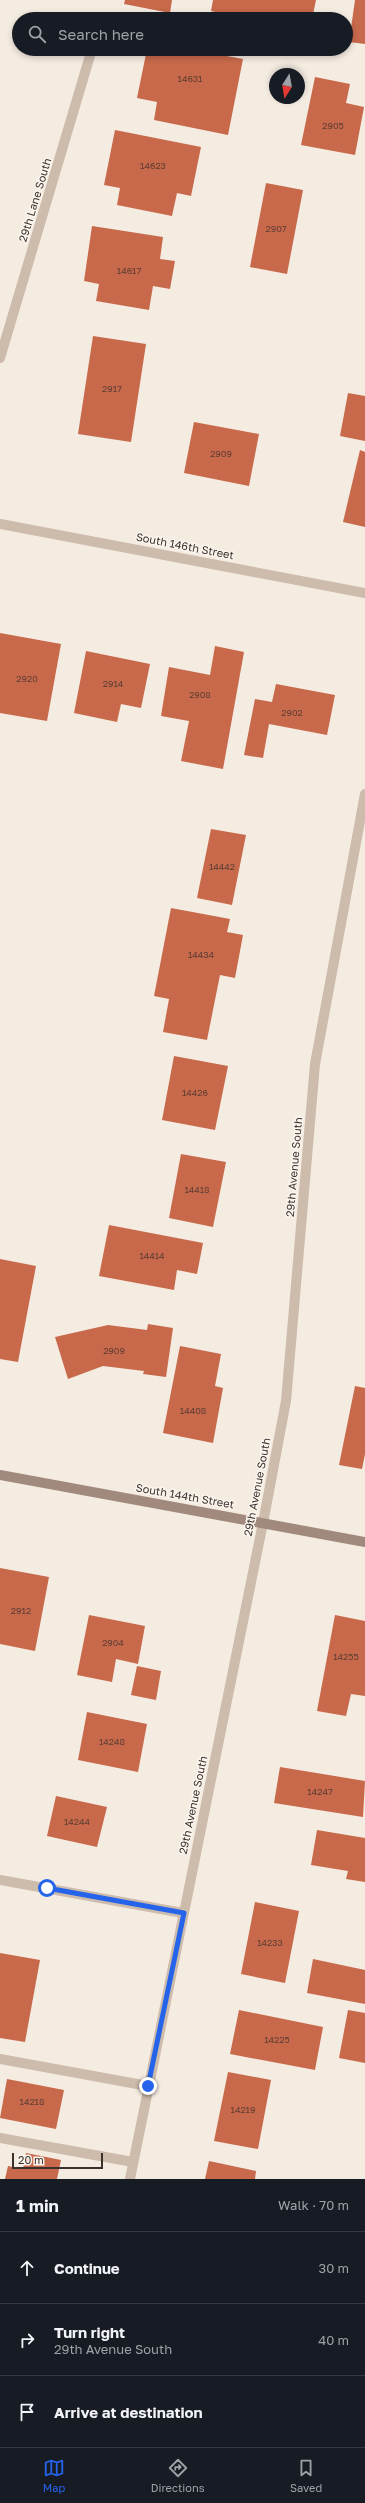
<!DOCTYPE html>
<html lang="en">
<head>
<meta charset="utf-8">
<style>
  body { margin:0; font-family:"Golos Text",sans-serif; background:#20242c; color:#f1f3f6 }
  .compass { position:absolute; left:269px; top:68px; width:36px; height:36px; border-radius:50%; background:#171b24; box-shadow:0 2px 6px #0003; rotate:191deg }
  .scale { position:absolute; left:12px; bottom:10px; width:91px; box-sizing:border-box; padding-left:4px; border:2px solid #3b302b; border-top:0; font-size:11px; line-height:14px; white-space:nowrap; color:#3b302b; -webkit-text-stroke:3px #fbf5ee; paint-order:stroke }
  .stop { position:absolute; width:12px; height:12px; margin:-9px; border:3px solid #2563eb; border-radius:50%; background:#fff }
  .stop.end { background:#2563eb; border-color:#fff; box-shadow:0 1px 4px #0008 }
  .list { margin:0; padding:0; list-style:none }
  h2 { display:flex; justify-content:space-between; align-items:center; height:52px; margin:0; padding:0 16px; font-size:17px }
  h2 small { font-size:13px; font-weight:400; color:#9ea1a6 }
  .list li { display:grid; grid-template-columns:26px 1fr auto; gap:12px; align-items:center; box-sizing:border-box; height:72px; padding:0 16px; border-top:1px solid #363941 }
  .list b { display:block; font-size:15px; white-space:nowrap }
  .list p { margin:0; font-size:13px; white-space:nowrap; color:#9ea1a6 }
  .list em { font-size:13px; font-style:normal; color:#9ea1a6 }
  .icon { flex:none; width:22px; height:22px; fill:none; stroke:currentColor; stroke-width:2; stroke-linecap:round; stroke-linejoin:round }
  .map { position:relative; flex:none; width:365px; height:2179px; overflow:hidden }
  .search { position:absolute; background:#171b24; box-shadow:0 2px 6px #0003; left:12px; right:12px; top:12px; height:44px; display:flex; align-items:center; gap:10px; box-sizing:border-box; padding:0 14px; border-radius:22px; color:#9ea1a6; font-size:15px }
  .sheet { height:268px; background:#171b24 }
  nav { display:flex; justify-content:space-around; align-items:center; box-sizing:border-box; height:56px; border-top:1px solid #363941; background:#171b24; font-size:11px; color:#9ea1a6 }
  nav a { display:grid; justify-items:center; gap:2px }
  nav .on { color:#2563eb }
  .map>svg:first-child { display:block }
  .building { fill:#c8694b }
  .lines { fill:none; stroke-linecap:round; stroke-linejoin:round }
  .lane { stroke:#cdbbac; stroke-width:10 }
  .street { stroke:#cdbbac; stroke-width:10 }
  .secondary { stroke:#a18a7d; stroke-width:10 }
  .route { stroke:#2563eb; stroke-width:5 }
  .labels { text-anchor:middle; stroke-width:3; stroke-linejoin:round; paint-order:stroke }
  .number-label { font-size:9px; fill:#5e3e33 }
  .street-label { font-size:11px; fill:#3b302b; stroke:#fbf5ee }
</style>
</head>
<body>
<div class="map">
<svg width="365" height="2179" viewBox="0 0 365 2179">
  <rect width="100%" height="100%" fill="#f4ebe1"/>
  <path class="building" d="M125,0H172L170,13L124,4Z
    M213,0H316L312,19H244L211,11Z
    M355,0H365V44L349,42Z
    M147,49H189L243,59L228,135L154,120L157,102L137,98Z
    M315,77L350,84L346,103L364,107L355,155L301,145Z
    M115,130L201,147L191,196L177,193L172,216L117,205L120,188L104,185Z
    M266,183L303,190L287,274L250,267Z
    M92,226L163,237L160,259L175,261L170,289L153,286L149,310L96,301L99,284L84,281Z
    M93,336L146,344L131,442L78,434Z
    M348,393L365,396V441L340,436Z
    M194,422L259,434L249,486L184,473Z
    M360,450L365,452V527L343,522Z
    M0,633L61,644L47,721L0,713Z
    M215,646L244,652L223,769L181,761L189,721L161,716L169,667L210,675Z
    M86,651L150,664L141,708L121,704L117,722L74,713Z
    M276,684L335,695L327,735L269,724L263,758L244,755L255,699L272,702Z
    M211,829L246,835L232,905L197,898Z
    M171,908L230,919L227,932L243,935L235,978L220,975L207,1040L163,1032L169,999L154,996Z
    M174,1056L228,1066L215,1130L162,1120Z
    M181,1154L226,1162L213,1227L169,1218Z
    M109,1225L203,1243L197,1274L177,1270L174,1290L99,1276Z
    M0,1259L36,1266L18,1362L0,1359Z
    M148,1324L173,1328L166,1377L143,1374L144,1371L103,1366L68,1379L55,1337L108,1325L147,1330Z
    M180,1346L221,1354L215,1386L223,1388L213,1443L163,1433Z
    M355,1386L365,1388V1454L362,1469L339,1465Z
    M0,1568L49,1577L35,1651L0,1644Z
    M89,1615L145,1626L138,1664L116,1659L112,1682L77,1675Z
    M335,1615L365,1621V1696L351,1694L346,1716L317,1711Z
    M137,1666L161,1671L156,1700L131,1695Z
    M87,1712L147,1724L138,1772L78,1760Z
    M280,1767L365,1781L363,1817L274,1803Z
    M56,1796L107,1807L97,1847L47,1836Z
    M317,1830L365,1838V1882L346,1879L348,1871L311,1865Z
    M255,1902L299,1911L285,1983L241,1974Z
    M0,1953L40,1960L25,2042L0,2038Z
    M313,1959L365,1970V2004L307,1993Z
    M239,2010L323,2027L315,2070L230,2054Z
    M348,2010L365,2013V2063L339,2058Z
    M228,2072L271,2080L258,2149L214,2141Z
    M7,2079L64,2090L56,2129L0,2118Z
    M26,2153L61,2160L57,2179H5L8,2166L23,2169Z
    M209,2161L256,2171L255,2179H205Z"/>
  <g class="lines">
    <path class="lane" d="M0,1880L183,1913
      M0,2059L148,2086
      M0,2138L133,2162"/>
    <path class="street" d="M0,358L92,49
      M0,524L365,593
      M130,2179L263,1523L286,1401L315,1064L365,794"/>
    <path class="secondary" d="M0,1475L365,1542"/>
  </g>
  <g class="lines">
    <path class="route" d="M47,1888L184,1913L148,2086"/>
  </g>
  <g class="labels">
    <g class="number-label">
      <text x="190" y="82">14631</text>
      <text x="333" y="129">2905</text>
      <text x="153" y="169">14623</text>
      <text x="276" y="232">2907</text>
      <text x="129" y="274">14617</text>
      <text x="112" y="392">2917</text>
      <text x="221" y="457">2909</text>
      <text x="27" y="682">2920</text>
      <text x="113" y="687">2914</text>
      <text x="200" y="698">2908</text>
      <text x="292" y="716">2902</text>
      <text x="222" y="870">14442</text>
      <text x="201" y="958">14434</text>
      <text x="195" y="1096">14426</text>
      <text x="197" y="1193">14418</text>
      <text x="152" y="1259">14414</text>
      <text x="114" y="1354">2909</text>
      <text x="193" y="1414">14408</text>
      <text x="21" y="1614">2912</text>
      <text x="113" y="1646">2904</text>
      <text x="346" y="1660">14255</text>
      <text x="112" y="1745">14248</text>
      <text x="320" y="1795">14247</text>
      <text x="77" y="1825">14244</text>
      <text x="270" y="1946">14233</text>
      <text x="277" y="2043">14225</text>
      <text x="32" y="2105">14218</text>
      <text x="243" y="2113">14219</text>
    </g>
    <g class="street-label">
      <text transform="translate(35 200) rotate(-73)" y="4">29th Lane South</text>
      <text transform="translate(185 546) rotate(11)" y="4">South 146th Street</text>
      <text transform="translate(294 1167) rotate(-85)" y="4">29th Avenue South</text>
      <text transform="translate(257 1487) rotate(-79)" y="4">29th Avenue South</text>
      <text transform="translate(185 1496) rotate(10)" y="4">South 144th Street</text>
      <text transform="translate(193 1805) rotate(-78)" y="4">29th Avenue South</text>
    </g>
  </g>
</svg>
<svg class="compass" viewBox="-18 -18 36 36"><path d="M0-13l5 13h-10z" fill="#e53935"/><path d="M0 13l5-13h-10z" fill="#9ea1a6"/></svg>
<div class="scale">20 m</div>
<div class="stop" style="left:47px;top:1888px"></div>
<div class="stop end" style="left:148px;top:2086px"></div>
<div class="search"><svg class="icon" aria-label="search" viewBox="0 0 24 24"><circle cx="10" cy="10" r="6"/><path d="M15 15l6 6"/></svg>Search here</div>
</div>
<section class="sheet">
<h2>1 min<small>Walk · 70 m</small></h2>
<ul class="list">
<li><svg class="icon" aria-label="ahead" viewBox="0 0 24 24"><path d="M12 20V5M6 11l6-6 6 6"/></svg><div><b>Continue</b></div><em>30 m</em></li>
<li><svg class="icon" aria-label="right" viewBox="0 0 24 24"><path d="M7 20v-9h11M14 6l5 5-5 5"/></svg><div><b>Turn right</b><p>29th Avenue South</p></div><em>40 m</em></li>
<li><svg class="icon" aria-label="arrive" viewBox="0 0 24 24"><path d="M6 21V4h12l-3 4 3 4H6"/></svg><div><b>Arrive at destination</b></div></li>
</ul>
</section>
<nav>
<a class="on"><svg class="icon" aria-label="map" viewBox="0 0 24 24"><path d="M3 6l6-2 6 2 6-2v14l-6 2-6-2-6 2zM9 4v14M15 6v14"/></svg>Map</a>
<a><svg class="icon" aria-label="directions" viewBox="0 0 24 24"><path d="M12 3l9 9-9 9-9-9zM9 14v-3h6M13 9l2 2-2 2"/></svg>Directions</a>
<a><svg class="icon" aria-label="saved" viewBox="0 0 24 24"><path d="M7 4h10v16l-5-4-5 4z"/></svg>Saved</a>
</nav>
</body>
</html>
